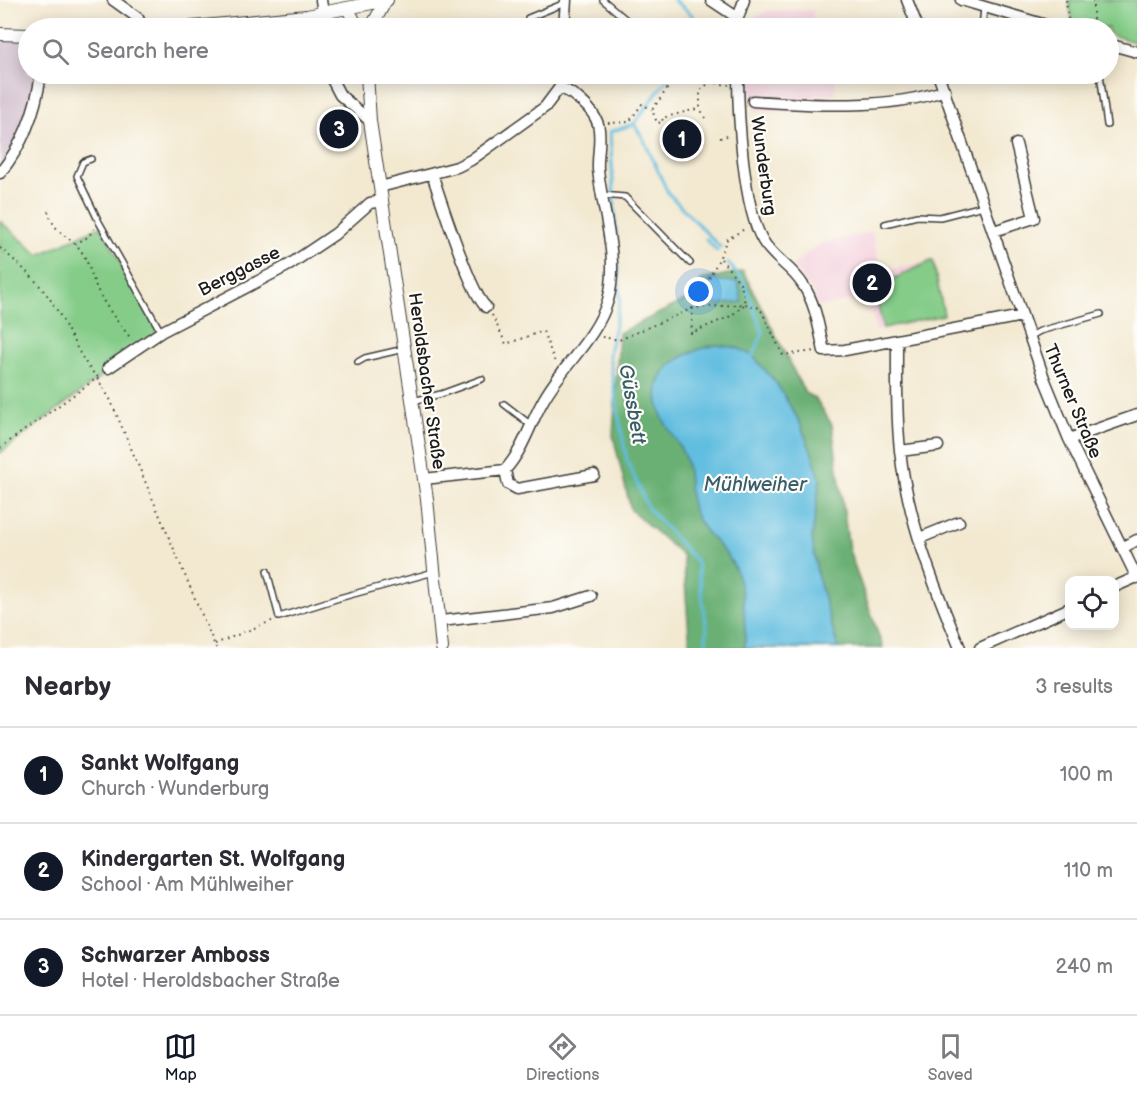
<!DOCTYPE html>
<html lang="en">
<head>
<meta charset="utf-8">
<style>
  body { margin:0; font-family:"Balsamiq Sans",sans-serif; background:#f2f2f3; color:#2b2b33 }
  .controls { position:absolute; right:18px; bottom:18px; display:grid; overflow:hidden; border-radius:12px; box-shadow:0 3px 15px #0003 }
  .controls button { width:54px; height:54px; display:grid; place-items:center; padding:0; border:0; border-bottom:2px solid #e1e1e2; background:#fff; color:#2b2b33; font:30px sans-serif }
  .you { position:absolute; left:699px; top:292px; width:21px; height:21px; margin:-15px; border:4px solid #fff; border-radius:50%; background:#1a73e8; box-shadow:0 0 0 9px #1a73e833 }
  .badge { display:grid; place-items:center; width:39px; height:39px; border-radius:50%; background:#111827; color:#fff; font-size:20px; font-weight:700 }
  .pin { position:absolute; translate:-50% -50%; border:3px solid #fff; box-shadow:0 2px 6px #0006 }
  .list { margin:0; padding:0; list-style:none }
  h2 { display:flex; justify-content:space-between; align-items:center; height:78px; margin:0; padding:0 24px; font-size:26px }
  h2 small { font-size:20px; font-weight:400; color:#7c7c81 }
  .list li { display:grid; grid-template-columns:39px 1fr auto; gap:18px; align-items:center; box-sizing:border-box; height:96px; padding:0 24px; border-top:2px solid #e1e1e2 }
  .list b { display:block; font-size:22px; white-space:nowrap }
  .list p { margin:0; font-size:20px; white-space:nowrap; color:#7c7c81 }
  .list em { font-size:20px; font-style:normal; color:#7c7c81 }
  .icon { flex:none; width:33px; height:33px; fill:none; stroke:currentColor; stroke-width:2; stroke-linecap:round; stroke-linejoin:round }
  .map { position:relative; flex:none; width:1137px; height:648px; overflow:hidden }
  .search { position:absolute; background:#fff; box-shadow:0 3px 15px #0003; left:18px; right:18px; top:18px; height:66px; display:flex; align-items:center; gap:15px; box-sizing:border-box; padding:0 21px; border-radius:33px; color:#7c7c81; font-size:22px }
  .sheet { height:366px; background:#fff }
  nav { display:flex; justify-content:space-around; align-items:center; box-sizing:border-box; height:84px; border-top:2px solid #e1e1e2; background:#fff; font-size:16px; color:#7c7c81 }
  nav a { display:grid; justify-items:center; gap:3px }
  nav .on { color:#111827 }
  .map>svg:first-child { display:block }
  .built { fill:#f4cfdd }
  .industrial { fill:#d0bdcd }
  .green { fill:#84cc88; stroke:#507452; stroke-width:1.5 }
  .forest { fill:#6bb074; stroke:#446648; stroke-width:1.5 }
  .water { fill:#62bee0; stroke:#3f6d7e; stroke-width:1.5 }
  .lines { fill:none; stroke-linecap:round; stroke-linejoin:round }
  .stream { stroke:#62bee0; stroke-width:3 }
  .service-casing { stroke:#3c3b37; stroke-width:8 }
  .minor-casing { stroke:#3c3b37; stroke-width:13 }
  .tertiary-casing { stroke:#3c3b37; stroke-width:14 }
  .path { stroke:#3c3b37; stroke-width:2; stroke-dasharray:1.5 4.5; stroke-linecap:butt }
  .service { stroke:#fff; stroke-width:5 }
  .minor { stroke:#fff; stroke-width:10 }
  .tertiary { stroke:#fff; stroke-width:12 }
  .labels { text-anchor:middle; stroke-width:4.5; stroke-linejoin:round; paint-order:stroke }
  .street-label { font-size:18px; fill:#1c1c1c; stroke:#fdfcf7 }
  .water-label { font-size:20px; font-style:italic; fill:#385d6a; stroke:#fdfcf7 }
</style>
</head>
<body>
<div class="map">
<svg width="1137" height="648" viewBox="0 0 1137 648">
  <rect width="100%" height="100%" fill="#fdfcf7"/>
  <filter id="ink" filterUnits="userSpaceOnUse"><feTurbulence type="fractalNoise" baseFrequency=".0167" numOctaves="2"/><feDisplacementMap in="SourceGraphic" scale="12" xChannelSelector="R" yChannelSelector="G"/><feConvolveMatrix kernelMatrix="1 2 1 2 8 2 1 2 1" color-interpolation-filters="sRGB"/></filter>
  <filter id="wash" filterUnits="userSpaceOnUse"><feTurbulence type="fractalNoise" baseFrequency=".008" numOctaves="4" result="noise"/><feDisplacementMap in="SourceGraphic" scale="24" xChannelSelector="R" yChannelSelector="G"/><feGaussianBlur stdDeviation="1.35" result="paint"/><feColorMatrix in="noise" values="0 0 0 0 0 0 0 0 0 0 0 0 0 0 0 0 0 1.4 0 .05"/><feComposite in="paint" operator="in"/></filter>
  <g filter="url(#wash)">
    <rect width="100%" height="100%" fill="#f3e9d1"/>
    <path class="built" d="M813,10V28H747L756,16L768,11Z
      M748,74H835V94L815,95L816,112H755Z
      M872,232L881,272L933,260L944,315L876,330L868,297L818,307L814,293L792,266L819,244Z"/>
    <path class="industrial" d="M0,34L28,35V74H45L34,110L0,173Z"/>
    <path class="green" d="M1069,0H1137V43L1109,34L1108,28H1091L1072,22Z
      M0,221L39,255L101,226L159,333L0,453Z
      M933,260L944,315L883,328L874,288Z"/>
    <path class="forest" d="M743,271L805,393L816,399L832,425L849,550L883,648H690L683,556L631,510L613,436L619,333L696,295L701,280Z"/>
    <path class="water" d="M711,280L738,282L742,302L699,306Z
      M716,345L738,348L753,356L777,384L798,419L812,453L820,479L812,538L817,573L838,648H745C745,623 745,596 736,571C727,548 703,535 694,512C687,495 691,476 685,458C680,443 667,430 661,414C646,371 680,353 716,345Z"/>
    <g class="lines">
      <path class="stream" d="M674,0L692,15L697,28
        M634,124L610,132L620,301L609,354L617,408L627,460L648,508L697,562L707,630L705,648
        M634,124L644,140L668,193L720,247
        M634,124L671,74
        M706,239L717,251
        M728,263L744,282L763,333L753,356"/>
    </g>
  </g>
  <g filter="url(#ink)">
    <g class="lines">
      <defs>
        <path id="service" d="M603,0L630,23
          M528,18L565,3
          M982,28L984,7
          M1100,74L1107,125
          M91,159L83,162L77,176L99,222L161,332
          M602,195L625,197L690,263
          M885,224L917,216L940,217L983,206
          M1029,337L1040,331L1101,314
          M358,362L365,358L404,349
          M413,401L441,394L482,379
          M504,404L531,425
          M267,571L279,617L339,598L434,572"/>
        <path id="minor" d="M113,0L138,18L142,28
          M321,0L323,13
          M711,0L738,18
          M907,0L918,28
          M961,0L1056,28
          M307,16L308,28
          M564,28L566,0
          M738,28V18L744,0
          M1108,44L1137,52
          M329,74L340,95L370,121
          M738,74C738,114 743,208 763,241C773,258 793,268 803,285C816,304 819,329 824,351L845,350L1022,316
          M938,74L1044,378L1069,439L1137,578
          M753,101C810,105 891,110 945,90
          M0,173C23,145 36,110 41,74
          M432,174C441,200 470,293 486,307
          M380,187L457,167L471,160L545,107L560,87L561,74
          M994,231L1034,218L1016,144
          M897,340C897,377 896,414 900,450C907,518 934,586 960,648
          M108,368L161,332L289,265L335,234L370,203L382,201
          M1069,439L1137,415
          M900,451L938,446
          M505,470L508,484L517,489L594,475
          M424,479L505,470C524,449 530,423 544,399C563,365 597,338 608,300C620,258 602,212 598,169C597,155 602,139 598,124C593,108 574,94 560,87
          M920,538L959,522
          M1122,548L1137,540
          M1114,587L1137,577
          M441,621L553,608L591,596
          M980,648L1070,608"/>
        <path id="tertiary" d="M348,9L358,28
          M182,28L307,16L387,0
          M371,28L386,0
          M0,34L28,35
          M367,74L370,121L427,499L442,648"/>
      </defs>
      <use href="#service" class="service-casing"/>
      <use href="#minor" class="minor-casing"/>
      <use href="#tertiary" class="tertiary-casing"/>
      <path class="path" d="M1066,0L1069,28
        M1093,0V28
        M678,74L652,110L657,123L663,122L662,118L700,108
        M705,118L700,108V91L710,82L729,85
        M608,123L629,122L642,104L652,110
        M720,138L727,136
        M48,211C57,240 72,234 83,254C89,264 92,278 97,289C106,308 119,323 132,340
        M75,244L88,237L94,229
        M0,248C19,264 38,281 52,302C65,321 83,367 98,377
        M721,259L741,284L745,304L731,316L691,333L693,308L745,304L760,308L783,355L815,351
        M492,315L506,344L543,331L556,365
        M602,337L619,340L693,308C703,286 720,263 726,240L746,228
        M0,448L97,378L110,399L216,648
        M215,644L274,620"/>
      <use href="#service" class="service"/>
      <use href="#minor" class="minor"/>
      <use href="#tertiary" class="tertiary"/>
    </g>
  </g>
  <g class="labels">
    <g class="street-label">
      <text transform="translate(764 166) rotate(82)" y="6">Wunderburg</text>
      <text transform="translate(239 271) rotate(-27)" y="6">Berggasse</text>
      <text transform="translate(427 381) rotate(82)" y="6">Heroldsbacher Straße</text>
      <text transform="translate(1073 401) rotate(67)" y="6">Thurner Straße</text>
    </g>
    <g class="water-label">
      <text transform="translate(633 404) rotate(80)" y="7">Güssbett</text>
      <text x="755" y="491">Mühlweiher</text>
    </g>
  </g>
</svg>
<div class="controls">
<button><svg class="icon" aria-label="locate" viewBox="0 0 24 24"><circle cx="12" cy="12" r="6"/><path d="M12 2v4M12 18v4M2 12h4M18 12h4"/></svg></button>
</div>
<div class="you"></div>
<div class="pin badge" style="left:682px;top:139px">1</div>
<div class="pin badge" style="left:872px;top:283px">2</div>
<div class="pin badge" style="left:339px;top:129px">3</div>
<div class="search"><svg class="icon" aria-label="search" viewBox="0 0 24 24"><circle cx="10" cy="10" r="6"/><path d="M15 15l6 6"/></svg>Search here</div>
</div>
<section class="sheet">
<h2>Nearby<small>3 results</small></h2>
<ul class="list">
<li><span class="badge">1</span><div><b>Sankt Wolfgang</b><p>Church · Wunderburg</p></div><em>100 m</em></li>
<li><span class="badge">2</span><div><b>Kindergarten St. Wolfgang</b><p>School · Am Mühlweiher</p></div><em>110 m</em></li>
<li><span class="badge">3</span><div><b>Schwarzer Amboss</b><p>Hotel · Heroldsbacher Straße</p></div><em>240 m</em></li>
</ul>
</section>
<nav>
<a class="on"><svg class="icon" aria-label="map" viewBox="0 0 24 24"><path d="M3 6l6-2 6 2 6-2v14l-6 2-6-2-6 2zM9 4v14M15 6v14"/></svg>Map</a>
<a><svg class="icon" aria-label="directions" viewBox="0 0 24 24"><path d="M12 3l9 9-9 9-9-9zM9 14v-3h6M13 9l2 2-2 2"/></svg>Directions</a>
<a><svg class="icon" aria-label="saved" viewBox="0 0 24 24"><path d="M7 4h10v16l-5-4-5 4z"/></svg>Saved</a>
</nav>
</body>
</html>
